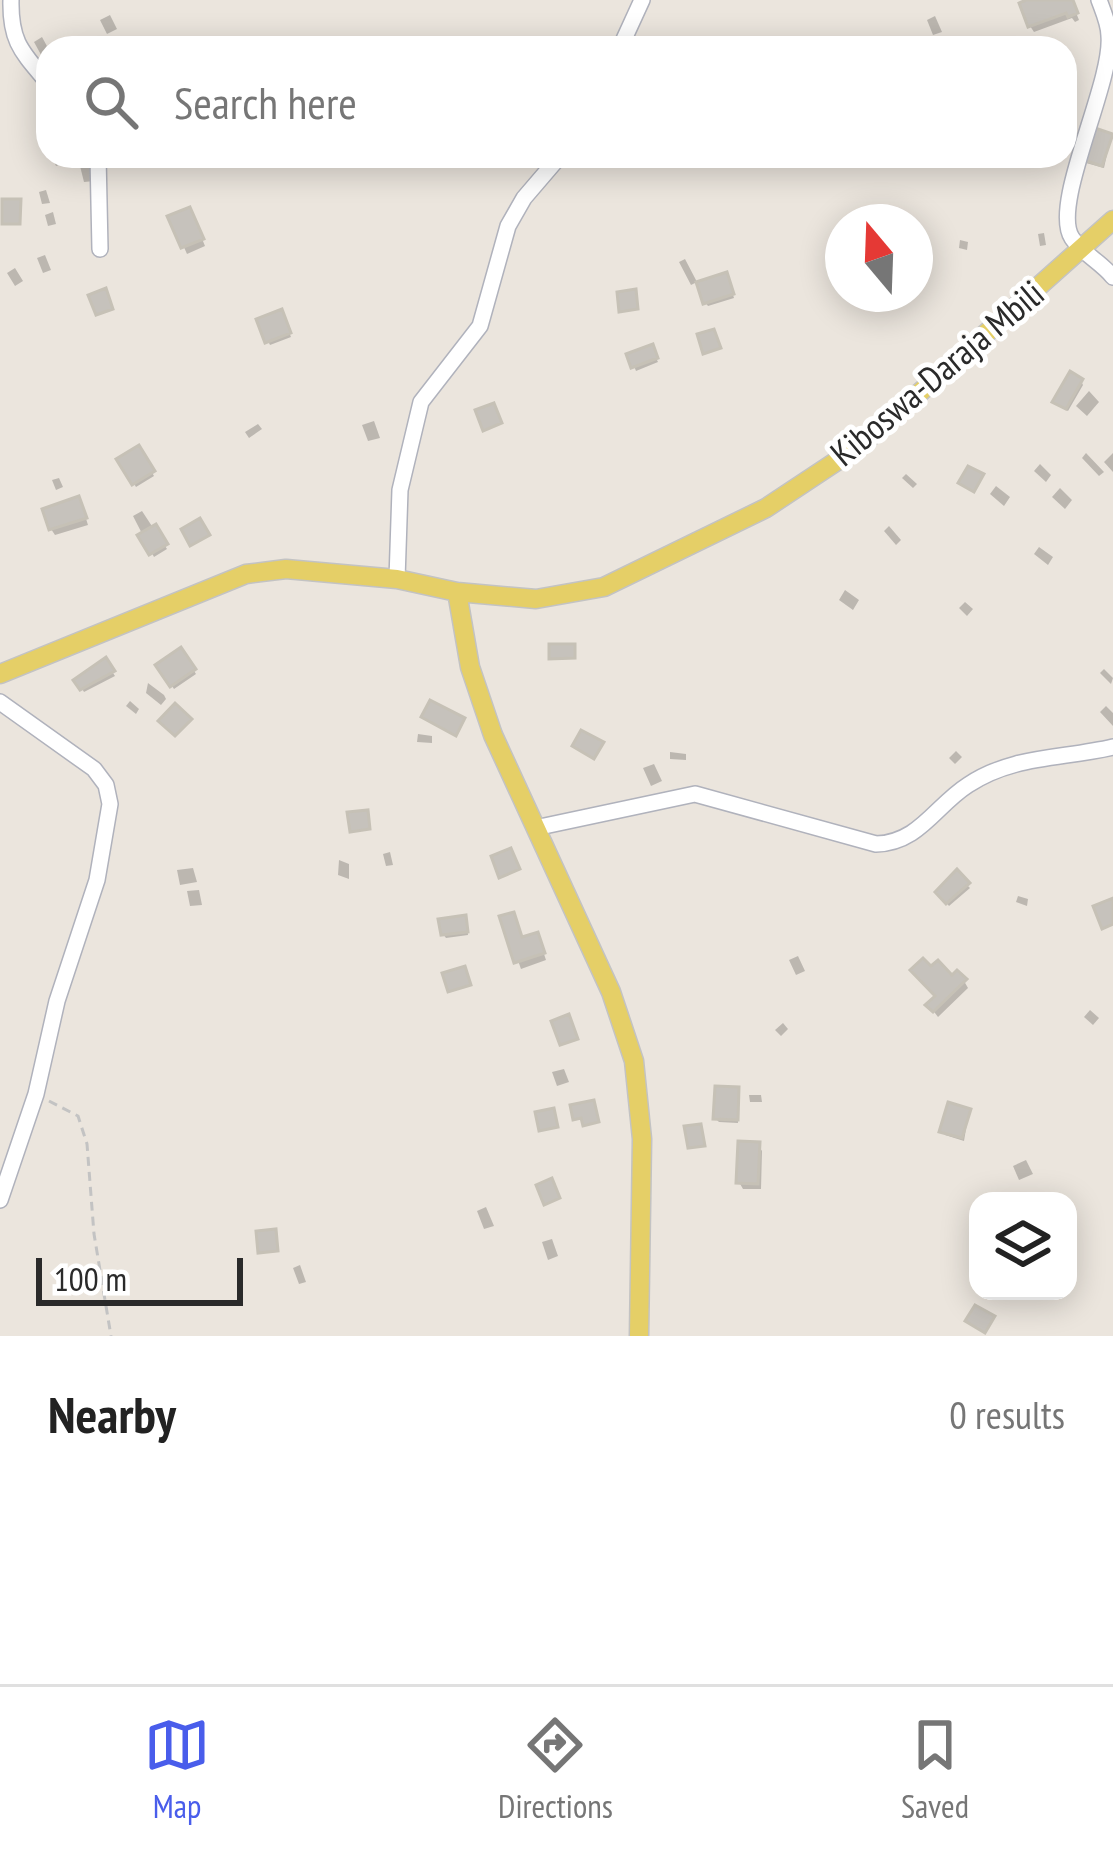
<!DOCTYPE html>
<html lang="en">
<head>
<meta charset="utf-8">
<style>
  body { margin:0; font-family:"PT Sans Narrow",sans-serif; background:#f2f2f2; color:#222 }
  .controls { position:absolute; right:36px; bottom:36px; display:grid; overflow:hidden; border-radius:24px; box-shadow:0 6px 30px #0003 }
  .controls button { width:108px; height:108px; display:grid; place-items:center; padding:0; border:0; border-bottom:3px solid #e0e0e0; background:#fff; color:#222; font:60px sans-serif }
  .compass { position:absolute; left:825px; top:204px; width:108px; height:108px; border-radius:50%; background:#fff; box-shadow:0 6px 30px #0003; rotate:341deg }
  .scale { position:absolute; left:36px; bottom:30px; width:207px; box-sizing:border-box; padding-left:12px; border:6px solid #2a2a2a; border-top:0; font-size:33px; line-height:42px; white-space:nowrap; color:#2a2a2a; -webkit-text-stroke:9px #fff; paint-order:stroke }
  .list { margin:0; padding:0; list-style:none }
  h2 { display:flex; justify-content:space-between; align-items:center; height:156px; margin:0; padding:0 48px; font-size:51px }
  h2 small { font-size:39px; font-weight:400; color:#767676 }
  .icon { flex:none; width:66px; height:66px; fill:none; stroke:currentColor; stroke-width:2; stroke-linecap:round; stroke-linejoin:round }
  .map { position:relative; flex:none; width:1113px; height:1336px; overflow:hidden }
  .search { position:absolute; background:#fff; box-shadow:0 6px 30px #0003; left:36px; right:36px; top:36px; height:132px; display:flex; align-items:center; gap:30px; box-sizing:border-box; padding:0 42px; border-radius:36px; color:#767676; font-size:45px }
  .sheet { height:348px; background:#fff }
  nav { display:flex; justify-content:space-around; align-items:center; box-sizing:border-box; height:168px; border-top:3px solid #e0e0e0; background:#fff; font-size:33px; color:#767676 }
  nav a { display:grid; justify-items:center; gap:6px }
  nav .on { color:#495deb }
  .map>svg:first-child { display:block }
  .shadow { fill:#0003 }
  .building { fill:#c6c2bc; stroke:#c6c1b6; stroke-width:3 }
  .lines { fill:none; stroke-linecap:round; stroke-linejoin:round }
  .minor-casing { stroke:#b0b2bc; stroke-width:18 }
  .major-casing { stroke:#c3c3c3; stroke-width:21 }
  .path { stroke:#c3c3c3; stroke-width:3; stroke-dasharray:9 6; stroke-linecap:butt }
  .minor { stroke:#fff; stroke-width:15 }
  .major { stroke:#e5cf67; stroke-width:18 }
  .labels { text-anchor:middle; stroke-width:10; stroke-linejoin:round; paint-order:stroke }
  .street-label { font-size:36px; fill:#2a2a2a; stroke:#fff }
</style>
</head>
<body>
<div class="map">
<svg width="1113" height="1336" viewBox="0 0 1113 1336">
  <rect width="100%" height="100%" fill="#ebe5dd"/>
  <path class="shadow" d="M1034,0H1071L1079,20L1075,22L1072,18L1034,32L1030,26Z
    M110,15L117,29L107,34L100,20Z
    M935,16L942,32L933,35L927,20Z
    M42,37L48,48L45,62L34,42Z
    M719,38L731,46L733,48H713Z
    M1111,136L1104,168L1086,163L1084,159Z
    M52,156H85L56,166Z
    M90,165L94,181L84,182L80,166Z
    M46,190L50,203L42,204L39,192Z
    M53,212L56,224L48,226L45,215Z
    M193,217L205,246L187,254L171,218Z
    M1044,233L1046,245L1040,246L1038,234Z
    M960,240L968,242L967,250L959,248Z
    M45,255L51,270L43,273L37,258Z
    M685,259L697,282L691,285L679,262Z
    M15,268L23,281L15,286L7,273Z
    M728,279L734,298L708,306L705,302Z
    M283,317L291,337L270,345L268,341Z
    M651,348L658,362L636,371L630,356Z
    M1081,381L1083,385L1068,411L1058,405L1056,402Z
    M1089,391L1099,402L1087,416L1076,406Z
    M374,421L380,438L368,441L362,425Z
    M258,424L262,429L249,438L245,432Z
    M138,449L154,476L136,487L120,460Z
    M1086,453L1104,472L1099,476L1082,458Z
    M1113,453V472L1104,462Z
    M1040,464L1051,475L1046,482L1034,471Z
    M906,474L917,484L913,488L902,478Z
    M59,478L63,487L56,490L52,480Z
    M996,486L1010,497L1004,506L990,494Z
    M1060,488L1072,500L1065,509L1052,497Z
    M82,506L88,525L55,535L51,529Z
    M142,511L167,549L154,557L133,516Z
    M889,526L901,540L896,545L884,531Z
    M1039,547L1053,557L1048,565L1034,554Z
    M845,590L859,600L853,610L839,600Z
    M965,602L973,609L967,616L959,608Z
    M181,651L196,674L174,689L159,666Z
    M105,661L115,676L84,692L77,680Z
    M1104,669L1113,678L1111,684L1100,673Z
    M148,683L164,695L166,699L161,705L146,693Z
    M130,701L139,709L136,714L126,706Z
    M1106,706L1113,713V726L1100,712Z
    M418,734L432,736V743L417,742Z
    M956,751L962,757L955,764L949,758Z
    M670,752L686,754V760L670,759Z
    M654,764L662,781L651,786L643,768Z
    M390,852L393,865L386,866L383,854Z
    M339,860L349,864V879L338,875Z
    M193,868L197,882L180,885L177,870Z
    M967,885L970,888L949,906L941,896Z
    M199,890L202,905L190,906L187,891Z
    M1018,896L1028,899L1027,906L1016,902Z
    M503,918L522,940L540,942L546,960L521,969Z
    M467,922L468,935L446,938L443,934Z
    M798,956L805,971L796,975L789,960Z
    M913,971L964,981L968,988L938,1017L929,1005L937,998Z
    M1090,1010L1099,1018L1093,1025L1084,1017Z
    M783,1023L788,1029L781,1036L775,1030Z
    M564,1069L569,1082L557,1086L552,1072Z
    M737,1090L738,1123L719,1122L716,1119Z
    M749,1095H761L762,1102H750Z
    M969,1111L964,1141L945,1135L943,1131Z
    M758,1145L762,1151L761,1189H743L739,1182Z
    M1026,1160L1033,1174L1019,1180L1013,1166Z
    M486,1207L494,1226L484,1229L477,1211Z
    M552,1239L558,1256L548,1260L542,1242Z
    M300,1265L306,1282L299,1284L293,1268Z"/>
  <path class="building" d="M1026,0H1073L1078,13L1068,17L1066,13L1028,27L1019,3Z
    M1092,127L1113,134L1102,166L1081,159Z
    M2,199H21L20,224H2Z
    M190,207L204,239L181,248L167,216Z
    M727,272L734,294L703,304L696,282Z
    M106,288L113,309L96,315L88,295Z
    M636,289L638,309L619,312L617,292Z
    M282,309L291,333L265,343L256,319Z
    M714,329L721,348L703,354L697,334Z
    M653,344L658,358L631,368L626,354Z
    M1070,371L1083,379L1066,409L1052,402Z
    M494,403L502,423L483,431L475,410Z
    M139,445L155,471L132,485L116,459Z
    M968,466L984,474L974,492L958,483Z
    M79,496L87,518L49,530L42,509Z
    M200,518L210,535L190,546L181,529Z
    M156,524L168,544L149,555L137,535Z
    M549,644H575V658L549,659Z
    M181,647L196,669L170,687L155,665Z
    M106,657L115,671L80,690L73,680Z
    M430,700L465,718L456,736L421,717Z
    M175,703L192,719L175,736L158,721Z
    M581,730L604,742L594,759L572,746Z
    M368,810L370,829L350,832L347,812Z
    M511,848L520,869L499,878L491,856Z
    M957,869L970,883L946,904L935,892Z
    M1113,898V924L1102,929L1093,906Z
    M514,912L522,937L538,932L545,953L514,963L499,916Z
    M466,915L468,932L441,935L438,919Z
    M923,958L931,966L938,960L952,975L957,970L967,979L933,1012L925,1005L935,996L910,970Z
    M465,966L471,985L448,992L442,973Z
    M569,1014L578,1039L560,1045L551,1021Z
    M715,1086L739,1087L738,1120L713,1119Z
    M594,1100L599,1122L583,1126L581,1118L573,1120L570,1105Z
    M948,1102L971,1109L962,1138L939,1132Z
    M554,1108L558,1127L539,1131L535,1112Z
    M701,1124L705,1146L688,1148L684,1126Z
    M738,1141L760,1142L758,1184L736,1183Z
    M552,1178L560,1198L544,1205L536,1185Z
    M276,1229L278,1251L258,1253L256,1231Z
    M975,1305L995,1316L985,1333L965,1321Z"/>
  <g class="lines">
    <defs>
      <path id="minor" d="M11,0C10,42 22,52 48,83
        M1099,0C1103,11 1109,24 1109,36C1113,83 1050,205 1072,238C1082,253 1102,263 1113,277
        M620,48L642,0
        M98,156L100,249
        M397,579L400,490L421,402L480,326L508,226L524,198L560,156
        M0,702L94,769L106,785L110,804L97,880L57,1001L36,1094L0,1200
        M535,828L695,794L876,844C919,843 935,806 968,785C1013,755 1063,759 1113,747"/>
      <path id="major" d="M457,592L470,667L493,735L611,992L634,1061L642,1139L639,1336
        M0,674L246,574L286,569L397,579L457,592L536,599L604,587L766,508L861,445L1113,220"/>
    </defs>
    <use href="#minor" class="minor-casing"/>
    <use href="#major" class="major-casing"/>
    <path class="path" d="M49,1101L78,1116L87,1144L94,1234L111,1336"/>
    <use href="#minor" class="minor"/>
    <use href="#major" class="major"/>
  </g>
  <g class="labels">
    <g class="street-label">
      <text transform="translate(937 373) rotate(-40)" y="13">Kiboswa-Daraja Mbili</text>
    </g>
  </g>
</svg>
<div class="controls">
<button><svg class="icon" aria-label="layers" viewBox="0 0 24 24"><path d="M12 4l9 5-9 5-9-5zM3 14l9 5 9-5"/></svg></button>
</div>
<svg class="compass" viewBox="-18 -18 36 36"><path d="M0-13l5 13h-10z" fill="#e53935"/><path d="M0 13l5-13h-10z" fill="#767676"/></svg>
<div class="scale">100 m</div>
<div class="search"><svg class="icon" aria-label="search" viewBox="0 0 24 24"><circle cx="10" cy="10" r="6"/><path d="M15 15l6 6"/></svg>Search here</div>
</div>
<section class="sheet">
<h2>Nearby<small>0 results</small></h2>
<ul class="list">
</ul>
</section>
<nav>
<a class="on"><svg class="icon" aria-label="map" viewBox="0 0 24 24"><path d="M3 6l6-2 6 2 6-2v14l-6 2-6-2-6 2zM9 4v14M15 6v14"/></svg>Map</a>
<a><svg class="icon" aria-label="directions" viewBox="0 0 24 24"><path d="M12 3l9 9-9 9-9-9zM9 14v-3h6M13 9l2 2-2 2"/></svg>Directions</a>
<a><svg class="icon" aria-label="saved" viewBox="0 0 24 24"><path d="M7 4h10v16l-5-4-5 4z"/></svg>Saved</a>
</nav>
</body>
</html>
